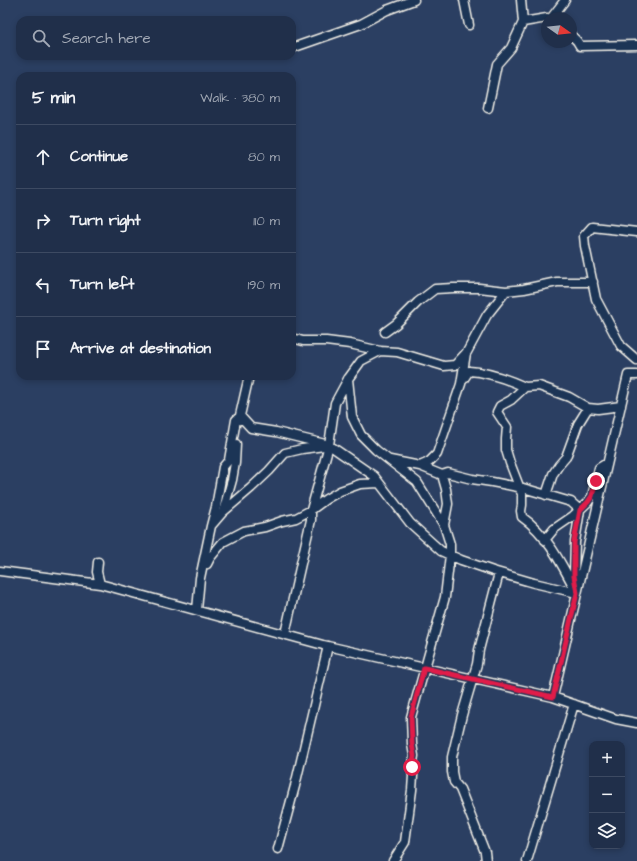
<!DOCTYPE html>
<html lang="en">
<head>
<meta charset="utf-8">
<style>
  body { margin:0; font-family:"Architects Daughter",sans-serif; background:#283751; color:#f1f3f6 }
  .controls { position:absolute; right:12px; bottom:12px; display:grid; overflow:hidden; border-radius:8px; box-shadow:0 2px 6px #0003 }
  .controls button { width:36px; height:36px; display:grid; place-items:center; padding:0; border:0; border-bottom:1px solid #3d4a62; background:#202f4a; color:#f1f3f6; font:20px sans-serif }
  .compass { position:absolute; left:541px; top:12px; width:36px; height:36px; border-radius:50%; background:#202f4a; box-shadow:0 2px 6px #0003; rotate:105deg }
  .stop { position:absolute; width:12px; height:12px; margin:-9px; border:3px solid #e11d48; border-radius:50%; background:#fff }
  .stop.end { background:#e11d48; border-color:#fff; box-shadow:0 1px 4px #0008 }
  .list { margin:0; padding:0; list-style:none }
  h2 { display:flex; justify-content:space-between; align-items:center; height:52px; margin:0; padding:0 16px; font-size:17px }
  h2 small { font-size:13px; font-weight:400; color:#a2a9b5 }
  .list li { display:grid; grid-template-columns:26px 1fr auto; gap:12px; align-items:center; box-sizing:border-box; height:64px; padding:0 16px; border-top:1px solid #3d4a62 }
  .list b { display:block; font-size:15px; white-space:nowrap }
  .list em { font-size:13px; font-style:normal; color:#a2a9b5 }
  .icon { flex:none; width:22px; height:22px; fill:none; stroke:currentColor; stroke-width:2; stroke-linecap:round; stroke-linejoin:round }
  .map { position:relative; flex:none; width:637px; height:861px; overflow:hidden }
  .search { position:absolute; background:#202f4a; box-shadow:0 2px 6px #0003; left:16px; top:16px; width:280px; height:44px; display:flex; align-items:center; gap:10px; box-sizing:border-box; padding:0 14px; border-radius:12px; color:#a2a9b5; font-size:15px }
  .panel { position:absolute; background:#202f4a; box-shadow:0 2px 6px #0003; left:16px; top:72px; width:280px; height:308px; border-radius:12px }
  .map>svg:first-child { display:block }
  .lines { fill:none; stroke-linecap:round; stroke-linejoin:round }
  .minor-casing { stroke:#f4f1e8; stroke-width:11 }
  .minor { stroke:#1d3557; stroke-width:8 }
  .route { stroke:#e11d48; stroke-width:5 }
</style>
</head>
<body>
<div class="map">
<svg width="637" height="861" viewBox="0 0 637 861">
  <rect width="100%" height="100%" fill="#2b3f62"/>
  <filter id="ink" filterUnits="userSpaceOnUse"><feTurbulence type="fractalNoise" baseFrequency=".025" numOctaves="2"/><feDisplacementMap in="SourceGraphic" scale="8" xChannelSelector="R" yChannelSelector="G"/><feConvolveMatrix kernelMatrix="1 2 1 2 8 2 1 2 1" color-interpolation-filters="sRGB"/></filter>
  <g filter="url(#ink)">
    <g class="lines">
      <defs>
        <path id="minor" d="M464,0L469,25
          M552,17L565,0
          M523,22L547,18
          M571,35L577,41L580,46L637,45
          M292,48L361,24L387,10L414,0
          M488,108L497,64L511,48L523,22L521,0
          M637,232L592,227L584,236L585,246L596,299L621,346L637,360
          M385,332L396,324L418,302L435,289L453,288H479L506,291
          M292,338L303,341H326L350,344L380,351L397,352L444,366L455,365L467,352L487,315L506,291L524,289L557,282H593
          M637,375H628L553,697L616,719L637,723
          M348,379L352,417L361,435L376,450L417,482L444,525L450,544V555L445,597L411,717L412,744L414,756L412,767L413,776L412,790L405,842L393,861
          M463,380L469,371C489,372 507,379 525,387
          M239,420L249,376
          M390,460L420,466L429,462L437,454L461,384L466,353
          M420,466L442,475L446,489L448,504L444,525
          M442,475L448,473L472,479L492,482L523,488L571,502L580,510L575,542L574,576L575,584
          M546,495L553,474L559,465L566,457L578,424L588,408
          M223,512L251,488L269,471L285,453L302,449L324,446
          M211,526L216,507L223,467L229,460L236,420L240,416L251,428L276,432L329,445L374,476L410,523L441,551L461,560L493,571L534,583L577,593C562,565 548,535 522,517L521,511L522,505V494L510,463L506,450V439L507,427L497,412L500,406L511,400L525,387L539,386L569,397L588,408L598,409L621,406
          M545,540L554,529L573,516L588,502L592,496L599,468L607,463
          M98,562L97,572L100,584
          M207,564L210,558L223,542L244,531L265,527L282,521L296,518L311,510L326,499L340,491L360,484L379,483
          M0,571L100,584L323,645L553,697
          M197,610L200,578L211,526L223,512L232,480L235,463L236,444
          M285,634L302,559L311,520V510L329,445L335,403L348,379L361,361L380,351
          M278,849L295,786L328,646
          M486,861L485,852L460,789L454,782L452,772V757L462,715L477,664L479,650L499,573
          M527,861L574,704"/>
      </defs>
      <use href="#minor" class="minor-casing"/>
      <use href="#minor" class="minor"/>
    </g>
  </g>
  <g class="lines" filter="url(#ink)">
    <path class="route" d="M412,767L414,756L412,744L411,717L424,668L553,697L577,593L574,576V542L580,510L588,502L592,496L596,481"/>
  </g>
</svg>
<div class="controls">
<button>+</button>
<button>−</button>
<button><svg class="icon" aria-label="layers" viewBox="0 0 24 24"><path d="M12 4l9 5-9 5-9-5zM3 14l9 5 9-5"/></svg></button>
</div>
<svg class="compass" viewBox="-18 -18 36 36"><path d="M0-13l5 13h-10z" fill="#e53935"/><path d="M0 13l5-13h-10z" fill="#a2a9b5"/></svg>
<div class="stop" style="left:412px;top:767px"></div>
<div class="stop end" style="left:596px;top:481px"></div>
<div class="search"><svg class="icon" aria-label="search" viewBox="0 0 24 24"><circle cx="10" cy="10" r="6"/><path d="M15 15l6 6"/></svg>Search here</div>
<section class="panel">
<h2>5 min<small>Walk · 380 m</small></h2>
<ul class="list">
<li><svg class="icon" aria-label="ahead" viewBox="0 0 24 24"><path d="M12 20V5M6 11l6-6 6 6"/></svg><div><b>Continue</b></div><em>80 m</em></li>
<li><svg class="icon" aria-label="right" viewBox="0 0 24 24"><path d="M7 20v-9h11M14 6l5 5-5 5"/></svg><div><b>Turn right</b></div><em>110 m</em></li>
<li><svg class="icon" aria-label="left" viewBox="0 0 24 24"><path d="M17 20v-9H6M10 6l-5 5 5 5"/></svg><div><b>Turn left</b></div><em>190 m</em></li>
<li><svg class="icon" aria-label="arrive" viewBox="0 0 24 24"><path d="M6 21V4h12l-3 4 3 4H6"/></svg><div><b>Arrive at destination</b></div></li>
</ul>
</section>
</div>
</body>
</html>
